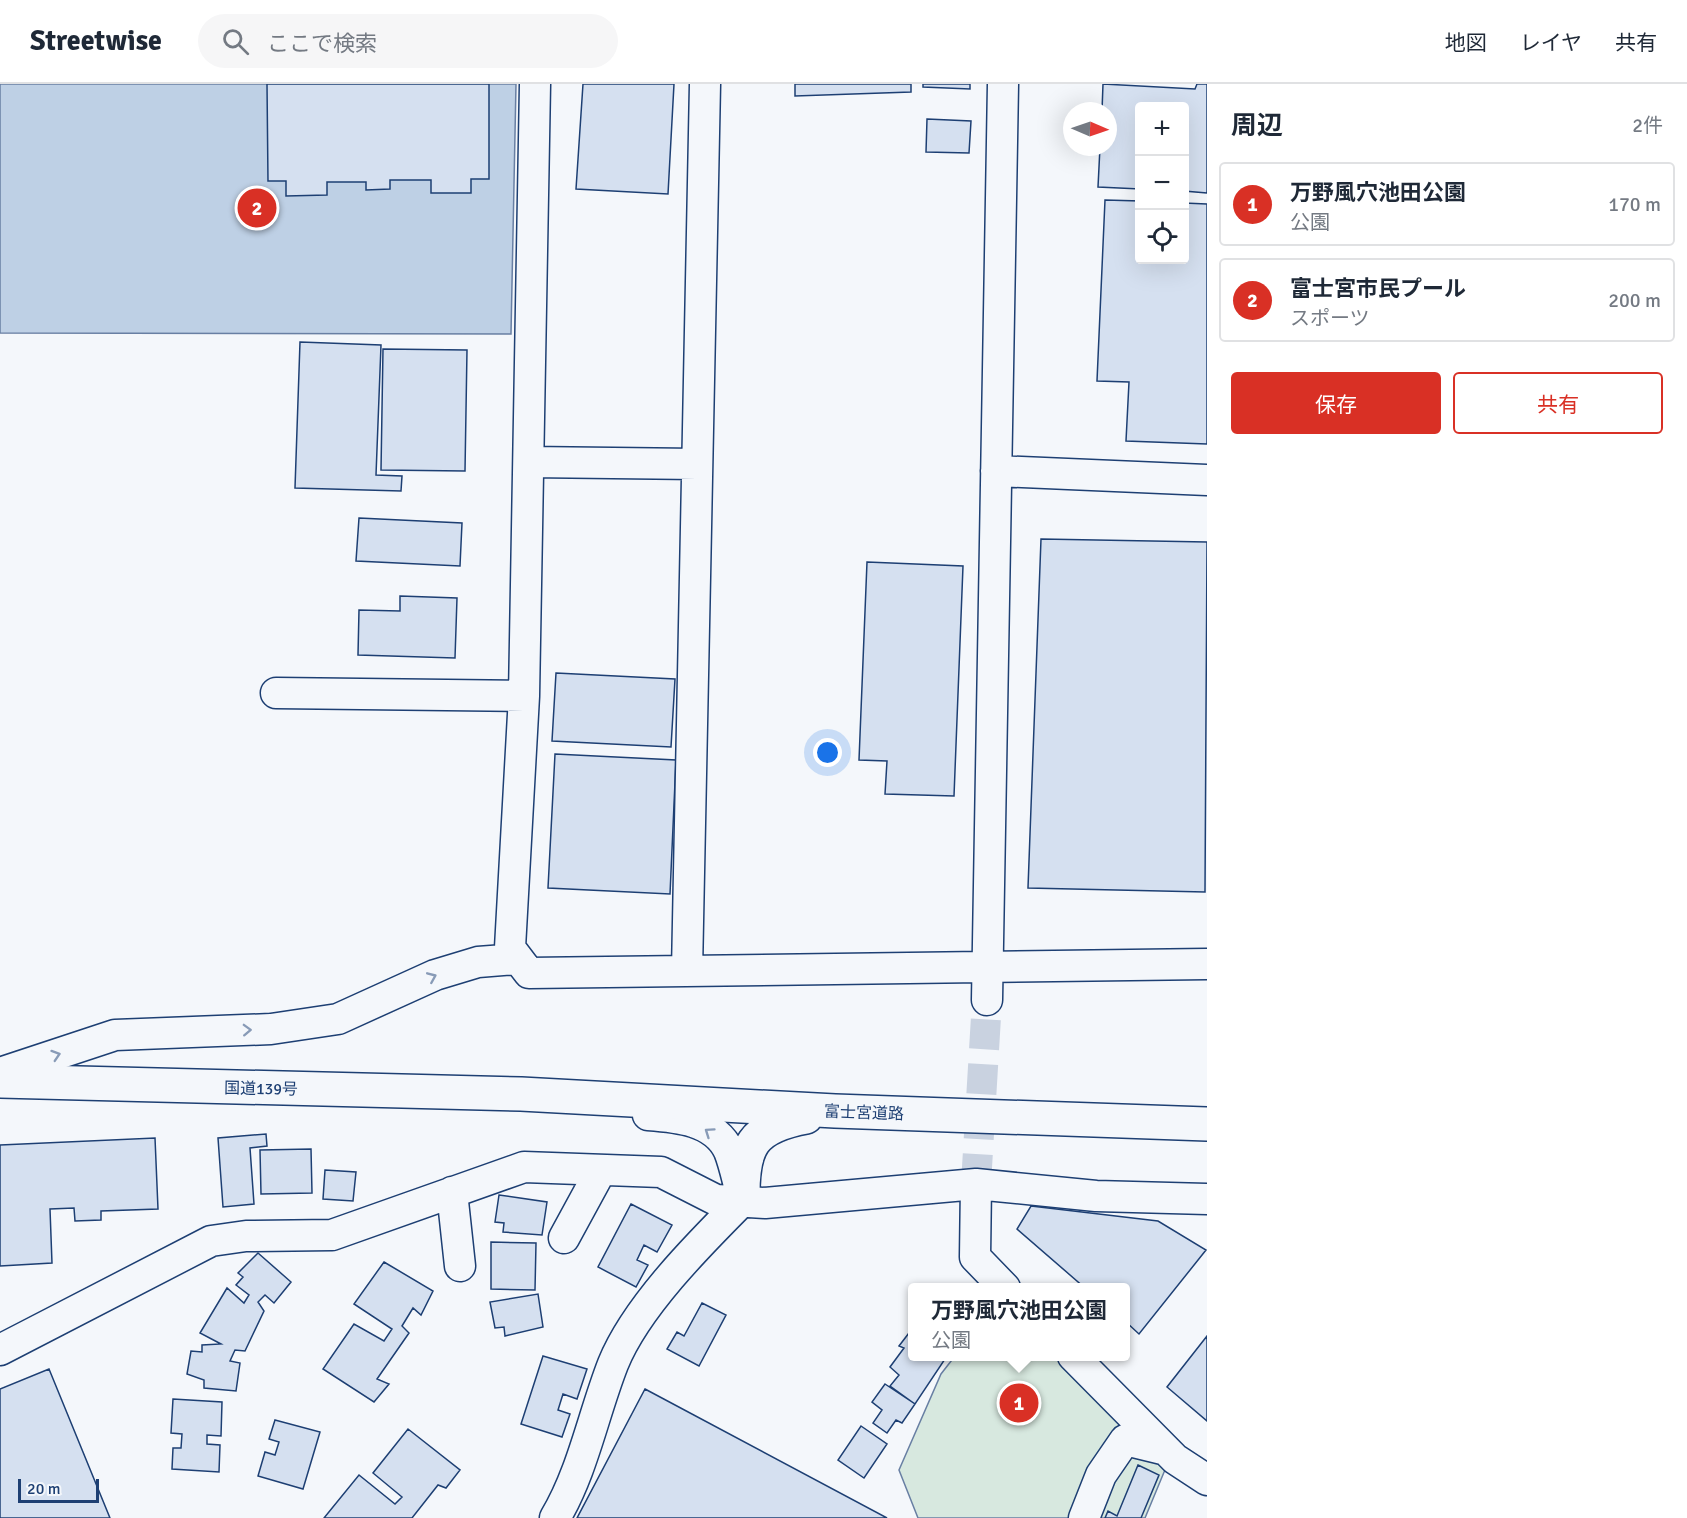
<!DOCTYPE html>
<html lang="ja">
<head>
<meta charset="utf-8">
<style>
  body { margin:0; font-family:Signika,"Noto Sans JP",sans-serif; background:#f6f6f7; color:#1f2937 }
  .controls { position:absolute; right:18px; top:18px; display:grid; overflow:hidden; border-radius:6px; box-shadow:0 6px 24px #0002 }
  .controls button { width:54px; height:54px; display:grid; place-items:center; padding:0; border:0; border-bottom:2px solid #e0e1e3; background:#fff; color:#1f2937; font:30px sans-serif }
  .compass { position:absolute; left:1063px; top:18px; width:54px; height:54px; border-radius:50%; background:#fff; box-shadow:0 6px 24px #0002; rotate:92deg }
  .scale { position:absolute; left:18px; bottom:15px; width:81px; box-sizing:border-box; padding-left:6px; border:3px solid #1d3f73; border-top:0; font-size:16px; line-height:21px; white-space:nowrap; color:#1d3f73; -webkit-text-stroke:4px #f4f7fb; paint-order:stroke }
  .you { position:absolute; left:828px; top:669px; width:21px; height:21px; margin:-15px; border:4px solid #fff; border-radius:50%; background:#1a73e8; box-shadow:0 0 0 9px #1a73e833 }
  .badge { display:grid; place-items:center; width:39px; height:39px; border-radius:50%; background:#d93025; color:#fff; font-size:20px; font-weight:700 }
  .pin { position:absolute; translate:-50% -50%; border:3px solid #fff; box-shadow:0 2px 6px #0006 }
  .popup { position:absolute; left:908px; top:1199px; width:222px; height:78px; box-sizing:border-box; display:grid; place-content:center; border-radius:6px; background:#fff; filter:drop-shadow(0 2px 4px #0005); font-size:20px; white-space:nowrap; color:#747a83 }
  .popup b { font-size:22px; color:#1f2937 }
  .popup::after { content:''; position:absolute; left:50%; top:100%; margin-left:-12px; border:12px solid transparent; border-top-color:#fff }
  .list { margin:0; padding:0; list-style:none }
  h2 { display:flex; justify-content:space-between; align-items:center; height:78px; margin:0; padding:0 24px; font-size:26px }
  h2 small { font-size:20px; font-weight:400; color:#747a83 }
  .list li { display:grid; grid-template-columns:39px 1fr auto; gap:18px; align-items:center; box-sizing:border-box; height:84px; margin:0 12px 12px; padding:0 12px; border:2px solid #e0e1e3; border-radius:6px }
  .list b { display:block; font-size:22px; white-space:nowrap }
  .list p { margin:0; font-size:20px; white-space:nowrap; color:#747a83 }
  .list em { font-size:20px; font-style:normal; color:#747a83 }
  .actions { display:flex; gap:12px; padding:18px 24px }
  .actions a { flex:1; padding:14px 0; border:2px solid #d93025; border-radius:6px; text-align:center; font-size:21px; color:#d93025 }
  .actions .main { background:#d93025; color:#fff }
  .icon { flex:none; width:33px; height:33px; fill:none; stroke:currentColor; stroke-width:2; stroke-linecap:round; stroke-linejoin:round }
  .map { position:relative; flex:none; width:1207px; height:1434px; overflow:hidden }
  header { display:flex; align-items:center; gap:36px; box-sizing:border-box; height:84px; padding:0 30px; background:#fff; border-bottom:2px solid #e0e1e3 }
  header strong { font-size:28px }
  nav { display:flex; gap:33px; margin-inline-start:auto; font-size:21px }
  .search { width:420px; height:54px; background:#f6f6f7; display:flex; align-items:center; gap:15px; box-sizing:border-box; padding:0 21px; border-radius:33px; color:#747a83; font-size:22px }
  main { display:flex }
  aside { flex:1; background:#fff }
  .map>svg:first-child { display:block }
  .green { fill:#d7e8df; stroke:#687fa3; stroke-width:1.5 }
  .water { fill:#bed0e5; stroke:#687fa3; stroke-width:1.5 }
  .building { fill:#d5e0f0; stroke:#1d3f73; stroke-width:1.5 }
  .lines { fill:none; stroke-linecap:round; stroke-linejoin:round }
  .minor-tunnel { stroke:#c9d2e0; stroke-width:30; stroke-dasharray:30 15; stroke-linecap:butt }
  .minor-casing { stroke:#1d3f73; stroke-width:33 }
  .highway-casing { stroke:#1d3f73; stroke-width:36 }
  .minor { stroke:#f4f7fb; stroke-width:30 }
  .highway { stroke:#f4f7fb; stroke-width:33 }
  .oneway { stroke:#889bb7 }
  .labels { text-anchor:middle; stroke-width:4.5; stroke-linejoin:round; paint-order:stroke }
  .street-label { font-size:16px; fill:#1d3f73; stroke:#f4f7fb }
</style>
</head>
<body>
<header>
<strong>Streetwise</strong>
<div class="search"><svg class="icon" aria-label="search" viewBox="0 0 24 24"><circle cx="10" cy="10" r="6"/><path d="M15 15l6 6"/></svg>ここで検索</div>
<nav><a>地図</a><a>レイヤ</a><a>共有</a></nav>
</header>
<main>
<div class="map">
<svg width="1207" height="1434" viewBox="0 0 1207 1434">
  <rect width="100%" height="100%" fill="#f4f7fb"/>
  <path class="green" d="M955,1272L1064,1273L1167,1381L1145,1434H918L899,1386L941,1290Z"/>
  <path class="water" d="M0,0H516L511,250L0,249Z"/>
  <path class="building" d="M267,0H489V95H471V109H431V96H390V105L366,106V98H327V111L286,112V97H268Z
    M583,0H674L668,110L576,105Z
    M795,0H911V8L795,12Z
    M923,0H970V5L923,3Z
    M1103,0L1195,5L1197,0H1207V109L1184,107V22H1140V105L1098,103L1100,63H1108V27H1102Z
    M927,35L971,37L969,69L926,68Z
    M1105,116L1140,117V176H1184V119L1207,120V360L1126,357L1129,298L1097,297Z
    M300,258L381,261L376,391L402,392L401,407L295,404Z
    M383,265L467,266L465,387L381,386Z
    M359,434L462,439L460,482L356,477Z
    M1041,455L1207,458L1205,808L1028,804Z
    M867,478L963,482L954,712L885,710L887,677L859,676Z
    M400,512L457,514L455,574L358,571L359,526L400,527Z
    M556,589L675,595L671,663L552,657Z
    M555,670L676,676L670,810L548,804Z
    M266,1050L267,1062L250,1064L254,1120L223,1123L218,1054Z
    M155,1054L158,1125L101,1127V1136L75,1137L74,1124L50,1125L52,1179L0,1182V1061Z
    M311,1065L312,1109L261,1110L260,1066Z
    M325,1086L356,1088L353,1117L323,1115Z
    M499,1111L547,1118L542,1151L503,1148L504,1139L495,1138Z
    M631,1120L672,1141L657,1168L644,1161L637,1176L648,1181L636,1203L598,1183Z
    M1031,1122L1158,1137L1206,1166L1139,1250L1126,1238V1204H1085L1017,1145Z
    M491,1158L536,1159L535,1206L491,1205Z
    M258,1169L291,1198L274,1219L265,1211L258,1218L264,1227L245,1267L235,1266L230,1277L240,1279L236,1307L204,1304V1296L187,1290L191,1267L202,1268V1261L221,1260L200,1249L227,1204L244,1219L249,1211L236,1201L243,1193L238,1189Z
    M384,1178L433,1207L421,1231L413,1224L402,1242L409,1249L377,1295L389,1300L374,1318L323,1285L354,1240L384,1257L392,1245L354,1220Z
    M538,1210L543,1243L505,1252L504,1243L495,1244L490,1218Z
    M702,1219L726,1231L699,1282L667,1265L677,1248L684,1252Z
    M912,1245V1272H947L915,1320L890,1302L899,1291L890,1283L904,1264L899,1262Z
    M1207,1252V1337L1167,1303Z
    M543,1272L587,1285L577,1315L563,1310L558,1326L570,1330L562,1353L521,1340Z
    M49,1285L110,1434H0V1305Z
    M885,1300L915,1320L902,1339L896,1336L887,1349L873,1339L882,1326L872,1318Z
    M645,1305L887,1434H577Z
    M173,1315L222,1318L221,1352L207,1351V1360L220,1361L219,1388L172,1385L173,1364H181L182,1350L171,1349Z
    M275,1336L320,1348L303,1405L258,1392L265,1368L275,1371L279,1358L269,1355Z
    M861,1342L887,1360L864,1394L838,1376Z
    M408,1345L460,1386L446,1404L438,1401L412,1434H324L359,1391L395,1420L402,1413L373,1389Z
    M1138,1381L1159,1391L1141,1434H1105L1108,1427L1117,1432Z"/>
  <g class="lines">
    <path class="minor-tunnel" d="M976,1100L987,916"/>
    <defs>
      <path id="minor" d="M535,0L524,612L510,864L529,889L1207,880
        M529,378L697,380
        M996,387L1207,396
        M276,609L524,612
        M687,887L705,0
        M987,916L1003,0
        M0,989L115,951L271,945L338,935L435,891L478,878L517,875
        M976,1100L975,1173L1005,1204
        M452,1108L460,1182
        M564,1154L601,1086
        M0,1266L211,1157L246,1152L332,1151L524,1083L661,1088L716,1116L765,1119L976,1100L1096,1112L1207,1115
        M1073,1272L1175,1375L1207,1396
        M555,1434C583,1387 593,1331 613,1280C636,1223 699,1160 743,1116C738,1100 735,1082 729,1067C715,1036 676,1033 648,1031
        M1084,1434L1101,1391L1125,1356L1166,1366"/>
      <path id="highway" d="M0,997L521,1010L835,1027L1207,1040
        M743,1116C742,1062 752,1043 806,1033"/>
    </defs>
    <use href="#minor" class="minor-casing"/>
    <use href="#highway" class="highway-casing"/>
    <use href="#minor" class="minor"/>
    <use href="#highway" class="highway"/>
  </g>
  <defs><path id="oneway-chevron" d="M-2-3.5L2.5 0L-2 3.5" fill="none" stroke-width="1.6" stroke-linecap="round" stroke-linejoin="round" transform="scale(1.5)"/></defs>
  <g class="oneway">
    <use href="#oneway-chevron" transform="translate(432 893) rotate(-23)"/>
    <use href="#oneway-chevron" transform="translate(247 946) rotate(-2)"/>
    <use href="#oneway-chevron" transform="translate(56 971) rotate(-18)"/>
    <use href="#oneway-chevron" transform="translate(709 1048) rotate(-145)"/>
  </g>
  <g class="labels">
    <g class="street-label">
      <text transform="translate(261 1004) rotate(1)" y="6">国道139号</text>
      <text transform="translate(864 1028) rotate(2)" y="6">富士宮道路</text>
    </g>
  </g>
</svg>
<div class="controls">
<button>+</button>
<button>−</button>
<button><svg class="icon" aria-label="locate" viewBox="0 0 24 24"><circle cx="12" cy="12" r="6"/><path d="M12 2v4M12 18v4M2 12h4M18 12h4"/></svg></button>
</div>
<svg class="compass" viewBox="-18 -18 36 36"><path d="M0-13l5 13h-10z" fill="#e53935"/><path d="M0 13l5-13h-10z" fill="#747a83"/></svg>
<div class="scale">20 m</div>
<div class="you"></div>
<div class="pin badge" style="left:1019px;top:1319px">1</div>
<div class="popup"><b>万野風穴池田公園</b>公園</div>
<div class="pin badge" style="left:257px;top:124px">2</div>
</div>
<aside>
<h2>周辺<small>2件</small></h2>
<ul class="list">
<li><span class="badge">1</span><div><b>万野風穴池田公園</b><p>公園</p></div><em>170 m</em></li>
<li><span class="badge">2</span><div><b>富士宮市民プール</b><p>スポーツ</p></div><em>200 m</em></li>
</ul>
<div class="actions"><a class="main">保存</a><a>共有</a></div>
</aside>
</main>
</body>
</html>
